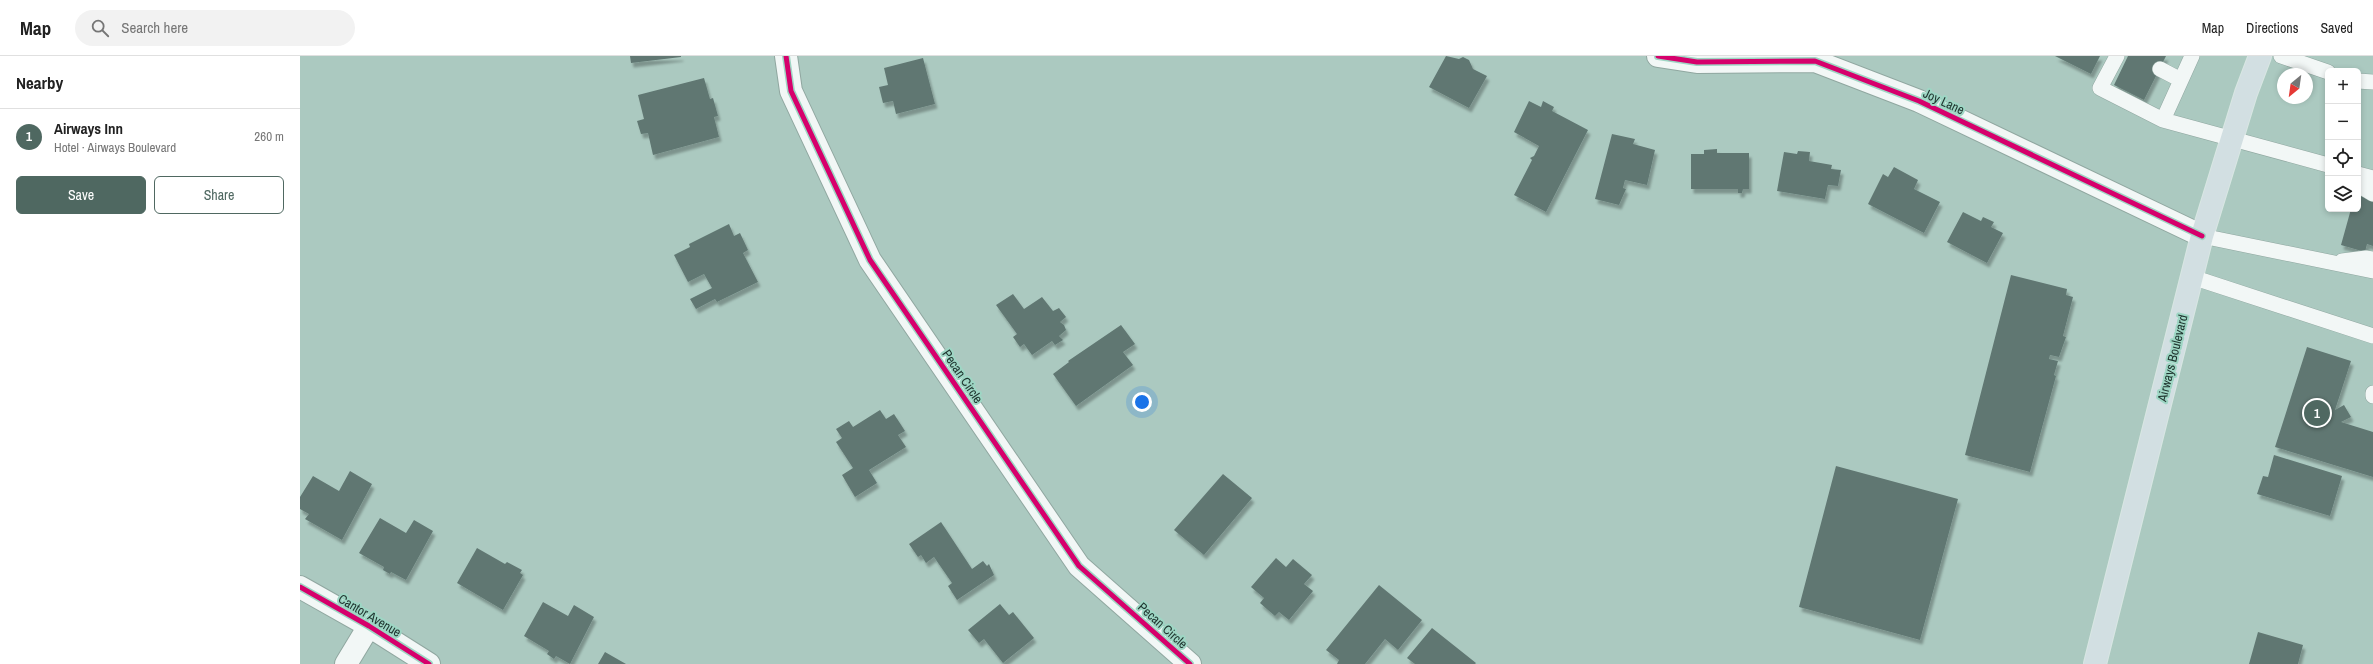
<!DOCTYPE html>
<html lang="en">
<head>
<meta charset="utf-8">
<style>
  body { margin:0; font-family:"Archivo Narrow",sans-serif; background:#f2f2f2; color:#222 }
  .controls { position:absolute; right:12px; top:12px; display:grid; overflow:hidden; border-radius:6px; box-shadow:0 2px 6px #0003 }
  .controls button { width:36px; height:36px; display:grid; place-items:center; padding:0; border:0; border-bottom:1px solid #e0e0e0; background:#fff; color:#222; font:20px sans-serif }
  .compass { position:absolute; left:1977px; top:12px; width:36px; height:36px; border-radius:50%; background:#fff; box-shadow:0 2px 6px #0003; rotate:209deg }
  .you { position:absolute; left:842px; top:346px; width:14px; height:14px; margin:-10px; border:3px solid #fff; border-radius:50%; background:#1a73e8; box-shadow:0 0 0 6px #1a73e833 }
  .badge { display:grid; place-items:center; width:26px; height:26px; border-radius:50%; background:#4f6861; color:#fff; font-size:13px; font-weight:700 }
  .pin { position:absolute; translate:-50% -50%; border:2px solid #fff; box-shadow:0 1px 4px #0006 }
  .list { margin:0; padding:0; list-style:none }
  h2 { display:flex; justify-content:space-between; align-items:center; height:52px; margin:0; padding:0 16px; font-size:17px }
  h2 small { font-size:13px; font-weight:400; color:#767676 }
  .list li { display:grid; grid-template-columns:26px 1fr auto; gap:12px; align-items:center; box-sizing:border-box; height:56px; padding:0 16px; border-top:1px solid #e0e0e0 }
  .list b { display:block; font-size:15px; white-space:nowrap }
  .list p { margin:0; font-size:13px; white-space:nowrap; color:#767676 }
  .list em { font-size:13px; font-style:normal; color:#767676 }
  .actions { display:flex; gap:8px; padding:12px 16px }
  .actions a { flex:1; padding:9px 0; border:1px solid #4f6861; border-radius:6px; text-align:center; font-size:14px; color:#4f6861 }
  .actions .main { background:#4f6861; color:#fff }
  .icon { flex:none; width:22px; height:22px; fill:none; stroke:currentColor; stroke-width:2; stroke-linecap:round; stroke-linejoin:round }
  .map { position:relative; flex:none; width:2073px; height:608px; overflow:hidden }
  header { display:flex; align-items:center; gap:24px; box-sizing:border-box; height:56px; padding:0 20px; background:#fff; border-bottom:1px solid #e0e0e0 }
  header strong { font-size:19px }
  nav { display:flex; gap:22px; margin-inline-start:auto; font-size:14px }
  .search { width:280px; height:36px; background:#f2f2f2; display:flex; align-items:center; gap:10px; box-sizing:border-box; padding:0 14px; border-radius:22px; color:#767676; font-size:15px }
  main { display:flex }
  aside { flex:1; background:#fff }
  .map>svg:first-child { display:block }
  .building { fill:#607772; filter:url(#shadow) }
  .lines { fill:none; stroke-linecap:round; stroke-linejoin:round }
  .lane-casing { stroke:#90a7a0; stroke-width:16 }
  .street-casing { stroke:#90a7a0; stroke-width:24 }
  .primary-casing { stroke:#d9e7e3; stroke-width:24 }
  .lane { stroke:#f2f7f6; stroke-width:15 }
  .street { stroke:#f2f7f6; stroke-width:22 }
  .primary { stroke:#d2dfe2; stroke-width:22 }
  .cycleway-casing { stroke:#9ed6c4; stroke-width:8 }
  .cycleway { stroke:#d6006c; stroke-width:5 }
  .labels { text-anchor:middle; stroke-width:4; stroke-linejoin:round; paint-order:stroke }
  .street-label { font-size:13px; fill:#1e342e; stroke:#9ed6c4 }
</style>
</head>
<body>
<header>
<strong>Map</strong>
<div class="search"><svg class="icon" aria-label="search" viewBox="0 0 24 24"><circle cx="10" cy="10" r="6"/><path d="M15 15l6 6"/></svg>Search here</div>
<nav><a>Map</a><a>Directions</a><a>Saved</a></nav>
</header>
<main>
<aside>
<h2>Nearby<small></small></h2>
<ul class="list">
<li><span class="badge">1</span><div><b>Airways Inn</b><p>Hotel · Airways Boulevard</p></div><em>260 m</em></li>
</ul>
<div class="actions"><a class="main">Save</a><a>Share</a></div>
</aside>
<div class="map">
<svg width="2073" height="608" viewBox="0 0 2073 608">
  <defs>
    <filter id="shadow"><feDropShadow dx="2.5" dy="4.5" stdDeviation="1" flood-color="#0004"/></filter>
  </defs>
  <rect width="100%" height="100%" fill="#abc9c0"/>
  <path class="building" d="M330,0H381V1L331,7Z
    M1146,0L1159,3L1163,1L1169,4L1173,13L1187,20L1169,52L1129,31Z
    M1755,0H1800L1791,18Z
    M1828,0H1866L1844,44L1814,29Z
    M623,2L635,48L596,58L593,45L583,47L579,31L588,29L584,12Z
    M404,22L410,43L413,42L418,60L414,61L419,81L353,99L348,77L341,78L337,65L344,63L338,39Z
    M1229,45L1241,51L1243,45L1254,51L1252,55L1288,74L1246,156L1214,139L1232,104L1230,102L1234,100L1239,90L1214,76Z
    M1312,78L1335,83L1333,88L1355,94L1347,129L1325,124L1323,132L1326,133L1319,149L1295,143Z
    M1417,93V97H1449V133H1443L1442,137H1438V133H1391V98H1404V94Z
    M1498,95L1510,96L1509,105L1532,109L1531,113L1541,114L1538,130L1528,129L1525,143L1477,135L1484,96L1497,98Z
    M1594,111L1618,124L1614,133L1640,146L1624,177L1568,148L1583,118L1588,121Z
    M2058,139L2073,144V190L2067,188L2065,196L2041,189L2051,153H2058Z
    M1663,156L1681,165L1683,161L1694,166L1691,171L1703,177L1687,207L1647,186Z
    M429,168L434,180L440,177L448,194L443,197L458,226L417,246L415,243L396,253L390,243L412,232L404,218L388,226L374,199L390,191L389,188Z
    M1711,219L1767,233L1766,239L1773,241L1763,280L1766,281L1759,301L1750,299L1749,303L1758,305L1754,319L1756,320L1730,416L1665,399Z
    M713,238L724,253L742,241L753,255L759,252L766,261L760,266L764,269L766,274L759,280L763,284L755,289L752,285L732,299L724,288L720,291L713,281L717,278L696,249Z
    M821,269L835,288L823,296L833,309L776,350L753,318L769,306L768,305Z
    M2007,291L2051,305L2035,354L2044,349L2051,361L2041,366L2073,376V421L1975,391Z
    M580,354L586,363L594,358L605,375L598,379L606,391L569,414L577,427L555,441L542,419L553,412L536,386L542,382L536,373L549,365L553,371Z
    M1974,399L2042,420L2030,460L1957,438L1963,420L1968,421Z
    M1536,410L1658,443L1620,584L1499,551Z
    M50,415L72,428L42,484L5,463L9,458L0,453V441L13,420L39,435Z
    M923,418L952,442L904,499L874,474Z
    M80,462L106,477L114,464L133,475L106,524L91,516L90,518L83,514L84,511L59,497Z
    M641,466L672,513L683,505L687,510L689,508L694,519L657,544L648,530L652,527L634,501L626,507L621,499L618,501L609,488Z
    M177,492L205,508L207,506L222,514L220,517L223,519L203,554L157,527Z
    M976,502L986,511L993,503L1012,519L1004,528L1013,535L989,564L979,556L975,560L960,547L964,542L951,531Z
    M1079,529L1122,564L1098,594L1085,583L1065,608H1037L1039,604L1026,594Z
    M243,546L268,560L274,549L294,561L270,608L256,600L254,603L247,598L249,595L224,580Z
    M700,548L709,559L713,556L734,582L703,607L684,583L679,587L668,574Z
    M1132,572L1176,607L1175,608H1115L1107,602Z
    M1958,576L2003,589L1998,608H1949Z
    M305,596L326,608H298Z"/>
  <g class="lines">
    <defs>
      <path id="lane" d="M1817,0L1800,32L1863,64L2028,109
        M1981,0L2028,16
        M1860,13L1881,24
        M2058,25L2073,26
        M1863,64L1892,0
        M2058,118L2073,122
        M2058,129L2073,138
        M1902,180L2073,215
        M2042,205L2066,202L2073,203
        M1892,221L2073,280
        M2073,337V340"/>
      <path id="street" d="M486,0L491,35L570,204L779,510L890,608
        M1358,0L1397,6L1515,5L1619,45L1902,180
        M0,531L69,570L129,608
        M46,608L69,570"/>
      <path id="primary" d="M1795,608L1902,180L1946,37L1960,0"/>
    </defs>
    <use href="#lane" class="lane-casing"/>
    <use href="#street" class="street-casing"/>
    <use href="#primary" class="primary-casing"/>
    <use href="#lane" class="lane"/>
    <use href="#street" class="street"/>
    <use href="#primary" class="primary"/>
    <defs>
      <path id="cycleway" d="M486,0L491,35L570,204L779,510L890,608
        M1358,0L1397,6L1515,5L1619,45L1902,180
        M0,531L69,570L129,608"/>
    </defs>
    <use href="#cycleway" class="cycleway-casing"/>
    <use href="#cycleway" class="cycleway"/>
  </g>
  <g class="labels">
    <g class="street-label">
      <text transform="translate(1644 45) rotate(25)" y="5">Joy Lane</text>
      <text transform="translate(1872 302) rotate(-76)" y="5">Airways Boulevard</text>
      <text transform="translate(663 320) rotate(56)" y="5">Pecan Circle</text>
      <text transform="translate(70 559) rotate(31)" y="5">Cantor Avenue</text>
      <text transform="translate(863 569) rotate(42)" y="5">Pecan Circle</text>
    </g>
  </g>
</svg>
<div class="controls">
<button>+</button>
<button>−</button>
<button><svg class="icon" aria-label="locate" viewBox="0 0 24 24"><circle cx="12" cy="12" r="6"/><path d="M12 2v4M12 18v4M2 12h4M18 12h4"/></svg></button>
<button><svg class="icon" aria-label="layers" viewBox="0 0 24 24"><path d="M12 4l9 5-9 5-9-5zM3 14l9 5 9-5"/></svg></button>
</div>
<svg class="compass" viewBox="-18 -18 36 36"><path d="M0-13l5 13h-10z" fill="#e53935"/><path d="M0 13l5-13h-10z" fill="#767676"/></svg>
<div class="you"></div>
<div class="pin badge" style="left:2017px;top:357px">1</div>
</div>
</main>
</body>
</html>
